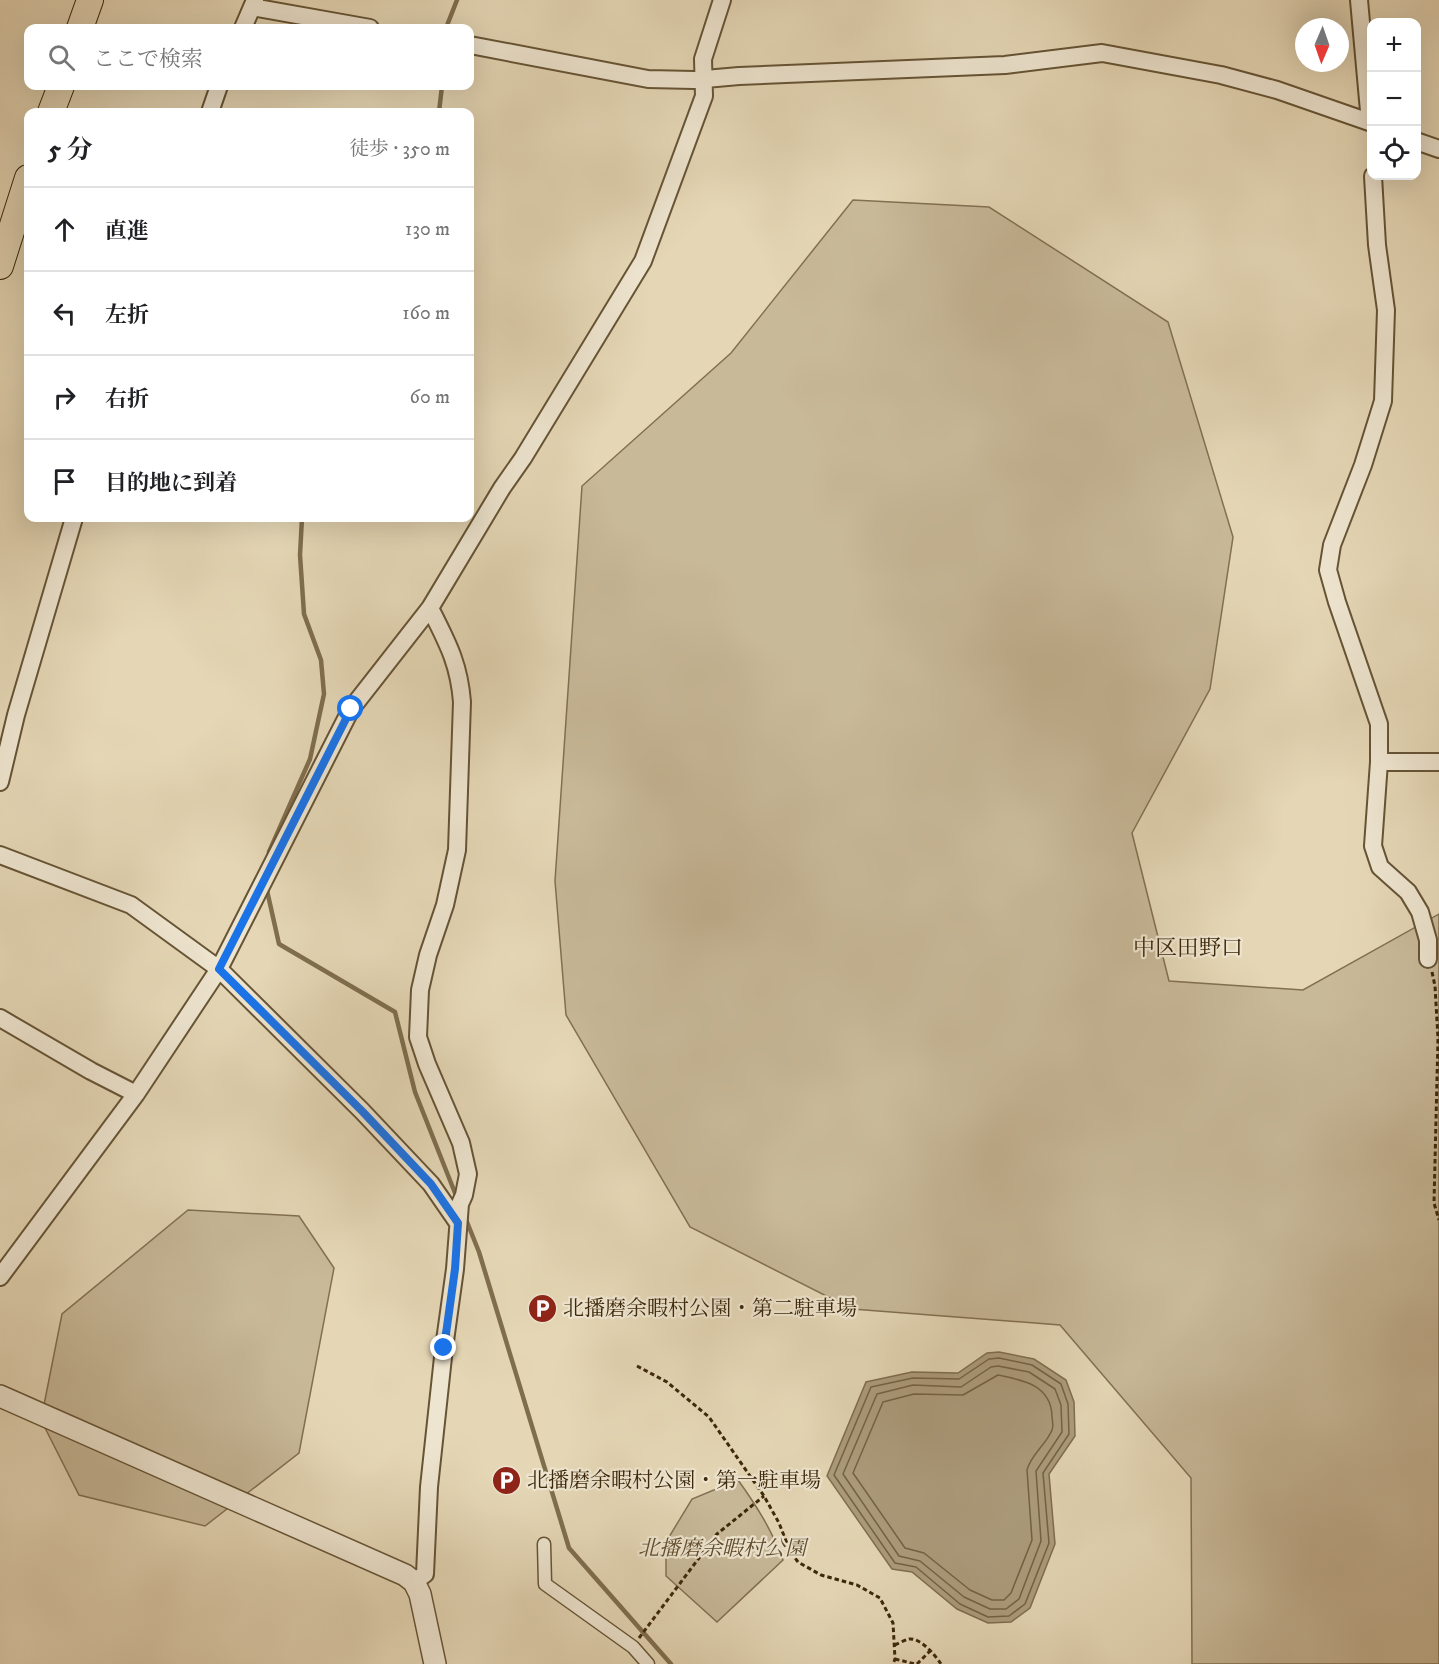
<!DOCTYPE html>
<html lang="ja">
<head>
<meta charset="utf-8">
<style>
  body { margin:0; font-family:"IM FELL DW Pica","Noto Serif JP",serif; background:#f6f6f6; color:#202124 }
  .controls { position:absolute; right:18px; top:18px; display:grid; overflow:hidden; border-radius:12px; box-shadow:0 6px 24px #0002 }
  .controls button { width:54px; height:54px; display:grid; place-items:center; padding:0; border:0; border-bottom:2px solid #e0e0e0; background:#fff; color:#202124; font:30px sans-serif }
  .compass { position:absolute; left:1295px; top:18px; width:54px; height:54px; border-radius:50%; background:#fff; box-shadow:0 6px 24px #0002; rotate:182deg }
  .stop { position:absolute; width:18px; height:18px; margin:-14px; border:4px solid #1a73e8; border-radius:50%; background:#fff }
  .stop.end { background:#1a73e8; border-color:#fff; box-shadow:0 2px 6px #0008 }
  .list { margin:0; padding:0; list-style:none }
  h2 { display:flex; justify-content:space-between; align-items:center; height:78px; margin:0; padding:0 24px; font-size:26px }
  h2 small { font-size:20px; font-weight:400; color:#757577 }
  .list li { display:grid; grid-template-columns:39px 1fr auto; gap:18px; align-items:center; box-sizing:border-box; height:84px; padding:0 24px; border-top:2px solid #e0e0e0 }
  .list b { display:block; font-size:22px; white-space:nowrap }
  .list em { font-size:20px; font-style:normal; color:#757577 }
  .icon { flex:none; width:33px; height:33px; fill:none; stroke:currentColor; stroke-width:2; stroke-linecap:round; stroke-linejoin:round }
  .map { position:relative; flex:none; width:1439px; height:1664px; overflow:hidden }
  .search { position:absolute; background:#fff; box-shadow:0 6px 24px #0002; left:24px; top:24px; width:450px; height:66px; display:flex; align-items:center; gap:15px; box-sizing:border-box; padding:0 21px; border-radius:12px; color:#757577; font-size:22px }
  .panel { position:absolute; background:#fff; box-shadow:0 6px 24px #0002; left:24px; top:108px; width:450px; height:414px; border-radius:12px }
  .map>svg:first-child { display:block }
  .green { fill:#c8b999; stroke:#827052; stroke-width:1.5 }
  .water { fill:#ac9c7c; stroke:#7f6e4e; stroke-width:1.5 }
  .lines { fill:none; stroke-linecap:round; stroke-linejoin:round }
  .shore { stroke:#746243; stroke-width:1.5 }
  .stream { stroke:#7f6e4e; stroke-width:4.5 }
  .pedestrian-casing { stroke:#665435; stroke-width:15 }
  .minor-casing { stroke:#665435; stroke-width:20 }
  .tertiary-casing { stroke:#665435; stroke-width:24 }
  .primary-casing { stroke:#3c280a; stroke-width:28 }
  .path { stroke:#3c280a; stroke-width:3; stroke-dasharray:4.5 3; stroke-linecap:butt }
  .pedestrian { stroke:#eee5d0; stroke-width:12 }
  .minor { stroke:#eee5d0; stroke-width:16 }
  .tertiary { stroke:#eee5d0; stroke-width:21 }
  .primary { stroke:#e5d7b6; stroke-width:26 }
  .route { stroke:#1a73e8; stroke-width:8 }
  .labels { text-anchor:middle; stroke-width:4.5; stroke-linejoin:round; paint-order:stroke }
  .poi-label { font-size:21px; fill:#3c280a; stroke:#eee5d0; text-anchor:start }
  .park-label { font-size:21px; font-style:italic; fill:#5f4c2e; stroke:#eee5d0 }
  .neighbourhood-label { font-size:22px; fill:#3c280a; stroke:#eee5d0 }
</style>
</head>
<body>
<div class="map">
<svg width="1439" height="1664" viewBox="0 0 1439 1664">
  <rect width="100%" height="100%" fill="#e5d7b6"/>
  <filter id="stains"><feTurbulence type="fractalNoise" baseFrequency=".00333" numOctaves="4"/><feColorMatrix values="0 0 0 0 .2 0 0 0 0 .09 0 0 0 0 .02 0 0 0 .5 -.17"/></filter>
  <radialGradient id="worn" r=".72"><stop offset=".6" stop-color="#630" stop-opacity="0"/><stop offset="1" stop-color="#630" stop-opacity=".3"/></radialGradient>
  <path class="green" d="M853,200L989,207L1168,322L1233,537L1210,689L1132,833L1169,981L1303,990L1439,914V1664H1192L1191,1478L1060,1325L852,1309L690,1227L566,1015L555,881L582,486L731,353Z
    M188,1210L299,1216L334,1268L299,1453L205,1526L79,1495L41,1420L62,1314Z
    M738,1480C757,1506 772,1530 783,1560L717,1622L666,1576V1542L692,1499Z"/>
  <path class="water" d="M999,1352L1034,1359L1066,1380L1074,1402L1075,1436L1049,1474L1055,1544L1030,1608L1011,1622L988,1623L957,1609L912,1572L892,1569L827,1476L866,1382L912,1372L958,1373L987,1353Z"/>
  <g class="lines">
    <path class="shore" d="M999,1358L1032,1365L1061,1384L1068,1404L1069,1434L1043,1473L1049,1543L1025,1604L1009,1616L988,1617L960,1604L916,1567L895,1563L834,1475L871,1387L913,1378L959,1379L989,1359Z
      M998,1366L1029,1372L1055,1389L1061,1405L1062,1432L1036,1471L1041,1541L1019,1599L1006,1609H990L964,1597L920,1561L899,1556L843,1474L877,1394L913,1385L961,1387L991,1367Z
      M998,1375C1023,1380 1051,1385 1052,1416C1052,1420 1054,1426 1052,1430C1046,1445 1031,1454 1027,1470L1032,1540L1011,1593L1004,1600H992L970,1590L924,1553L905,1548L853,1473L883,1402L914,1394L963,1395Z"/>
    <path class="stream" d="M446,28L457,0
      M439,112L442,86
      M269,852L310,759L324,694L321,660L304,614L300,555L302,518
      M266,886L279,944L395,1012L415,1092L457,1198
      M465,1217L479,1252L569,1548L671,1664"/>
    <defs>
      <path id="pedestrian" d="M544,1544L545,1584L633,1647L648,1664"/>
      <path id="minor" d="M1359,0L1370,122
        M252,7L370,28
        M243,28L255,0
        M470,45L648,79L694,80L739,76L1005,65L1102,53L1221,75L1277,90L1372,123
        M210,112L219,86
        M1416,141L1439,149
        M1373,176L1377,245L1386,310L1383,401L1363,465L1332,545L1328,570L1337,602L1379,724V762L1373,846L1380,867L1408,892L1420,912L1428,940V959
        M1379,762H1439
        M0,782L16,715L74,518
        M0,855L131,905L219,969L362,1111L431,1184L458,1223
        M0,1018L91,1071L136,1094
        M0,1277L136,1094L219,969L351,709L430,608L502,488L523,458L643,261L704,96L703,59L722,0
        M414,1582L425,1574L429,1487L444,1348L455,1269L460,1204L464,1195L468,1174L461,1143L427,1064L418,1037L420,990L428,955L445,905L457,850L462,702C459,663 447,642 430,608"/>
      <path id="tertiary" d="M0,1396L405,1575L414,1582L420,1594L435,1664"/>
      <path id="primary" d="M80,28L90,0
        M51,112L61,86
        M0,266L28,178"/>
    </defs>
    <use href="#pedestrian" class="pedestrian-casing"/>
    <use href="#minor" class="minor-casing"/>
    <use href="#tertiary" class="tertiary-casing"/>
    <use href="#primary" class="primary-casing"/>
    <path class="path" d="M1432,972L1435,986L1438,1038L1434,1203L1439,1220
      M637,1366L667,1382L709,1417L764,1496L779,1523L790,1551L798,1562L821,1575L857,1585L880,1598L893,1623L895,1659L893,1664
      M639,1638L717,1534L764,1496
      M895,1645C899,1643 905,1640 909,1639C921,1638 935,1655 941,1664
      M895,1659L915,1664
      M917,1664L930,1651"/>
    <use href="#pedestrian" class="pedestrian"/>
    <use href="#minor" class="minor"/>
    <use href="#tertiary" class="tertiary"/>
    <use href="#primary" class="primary"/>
  </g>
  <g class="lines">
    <path class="route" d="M351,709L219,969L362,1111L431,1184L458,1223L455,1269L444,1348"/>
  </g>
  <defs>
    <symbol id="parking-disc" viewBox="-11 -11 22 22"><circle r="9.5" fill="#8f2418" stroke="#eee5d0"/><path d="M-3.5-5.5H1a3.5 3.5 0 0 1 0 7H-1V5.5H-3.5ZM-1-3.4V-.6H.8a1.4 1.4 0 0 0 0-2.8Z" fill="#fff"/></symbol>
  </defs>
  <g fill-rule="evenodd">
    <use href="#parking-disc" x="526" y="1292" width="33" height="33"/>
    <use href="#parking-disc" x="490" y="1464" width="33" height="33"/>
  </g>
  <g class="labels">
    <g class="poi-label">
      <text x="563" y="1315">北播磨余暇村公園・第二駐車場</text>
      <text x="527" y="1487">北播磨余暇村公園・第一駐車場</text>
    </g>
    <g class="park-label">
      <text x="722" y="1555">北播磨余暇村公園</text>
    </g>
    <g class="neighbourhood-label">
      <text x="1188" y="955">中区田野口</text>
    </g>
  </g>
  <rect width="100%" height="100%" filter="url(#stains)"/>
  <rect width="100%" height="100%" fill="url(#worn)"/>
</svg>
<div class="controls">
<button>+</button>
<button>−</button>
<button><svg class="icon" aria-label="locate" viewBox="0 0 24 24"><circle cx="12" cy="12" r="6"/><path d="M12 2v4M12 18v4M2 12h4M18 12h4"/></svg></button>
</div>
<svg class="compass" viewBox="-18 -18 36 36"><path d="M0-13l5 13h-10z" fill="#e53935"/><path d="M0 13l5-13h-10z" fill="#757577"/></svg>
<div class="stop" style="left:351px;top:709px"></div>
<div class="stop end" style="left:444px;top:1348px"></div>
<div class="search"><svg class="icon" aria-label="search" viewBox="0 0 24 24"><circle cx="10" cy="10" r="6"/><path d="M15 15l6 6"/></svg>ここで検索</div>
<section class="panel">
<h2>5 分<small>徒歩 · 350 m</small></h2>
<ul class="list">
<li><svg class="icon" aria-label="ahead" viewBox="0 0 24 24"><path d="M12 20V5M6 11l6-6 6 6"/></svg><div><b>直進</b></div><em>130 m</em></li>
<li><svg class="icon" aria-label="left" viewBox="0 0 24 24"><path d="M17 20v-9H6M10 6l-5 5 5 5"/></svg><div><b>左折</b></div><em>160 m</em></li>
<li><svg class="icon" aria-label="right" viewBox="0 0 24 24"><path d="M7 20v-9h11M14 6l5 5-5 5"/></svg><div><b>右折</b></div><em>60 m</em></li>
<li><svg class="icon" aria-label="arrive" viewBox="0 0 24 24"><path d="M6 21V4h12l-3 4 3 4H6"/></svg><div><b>目的地に到着</b></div></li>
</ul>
</section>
</div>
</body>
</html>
